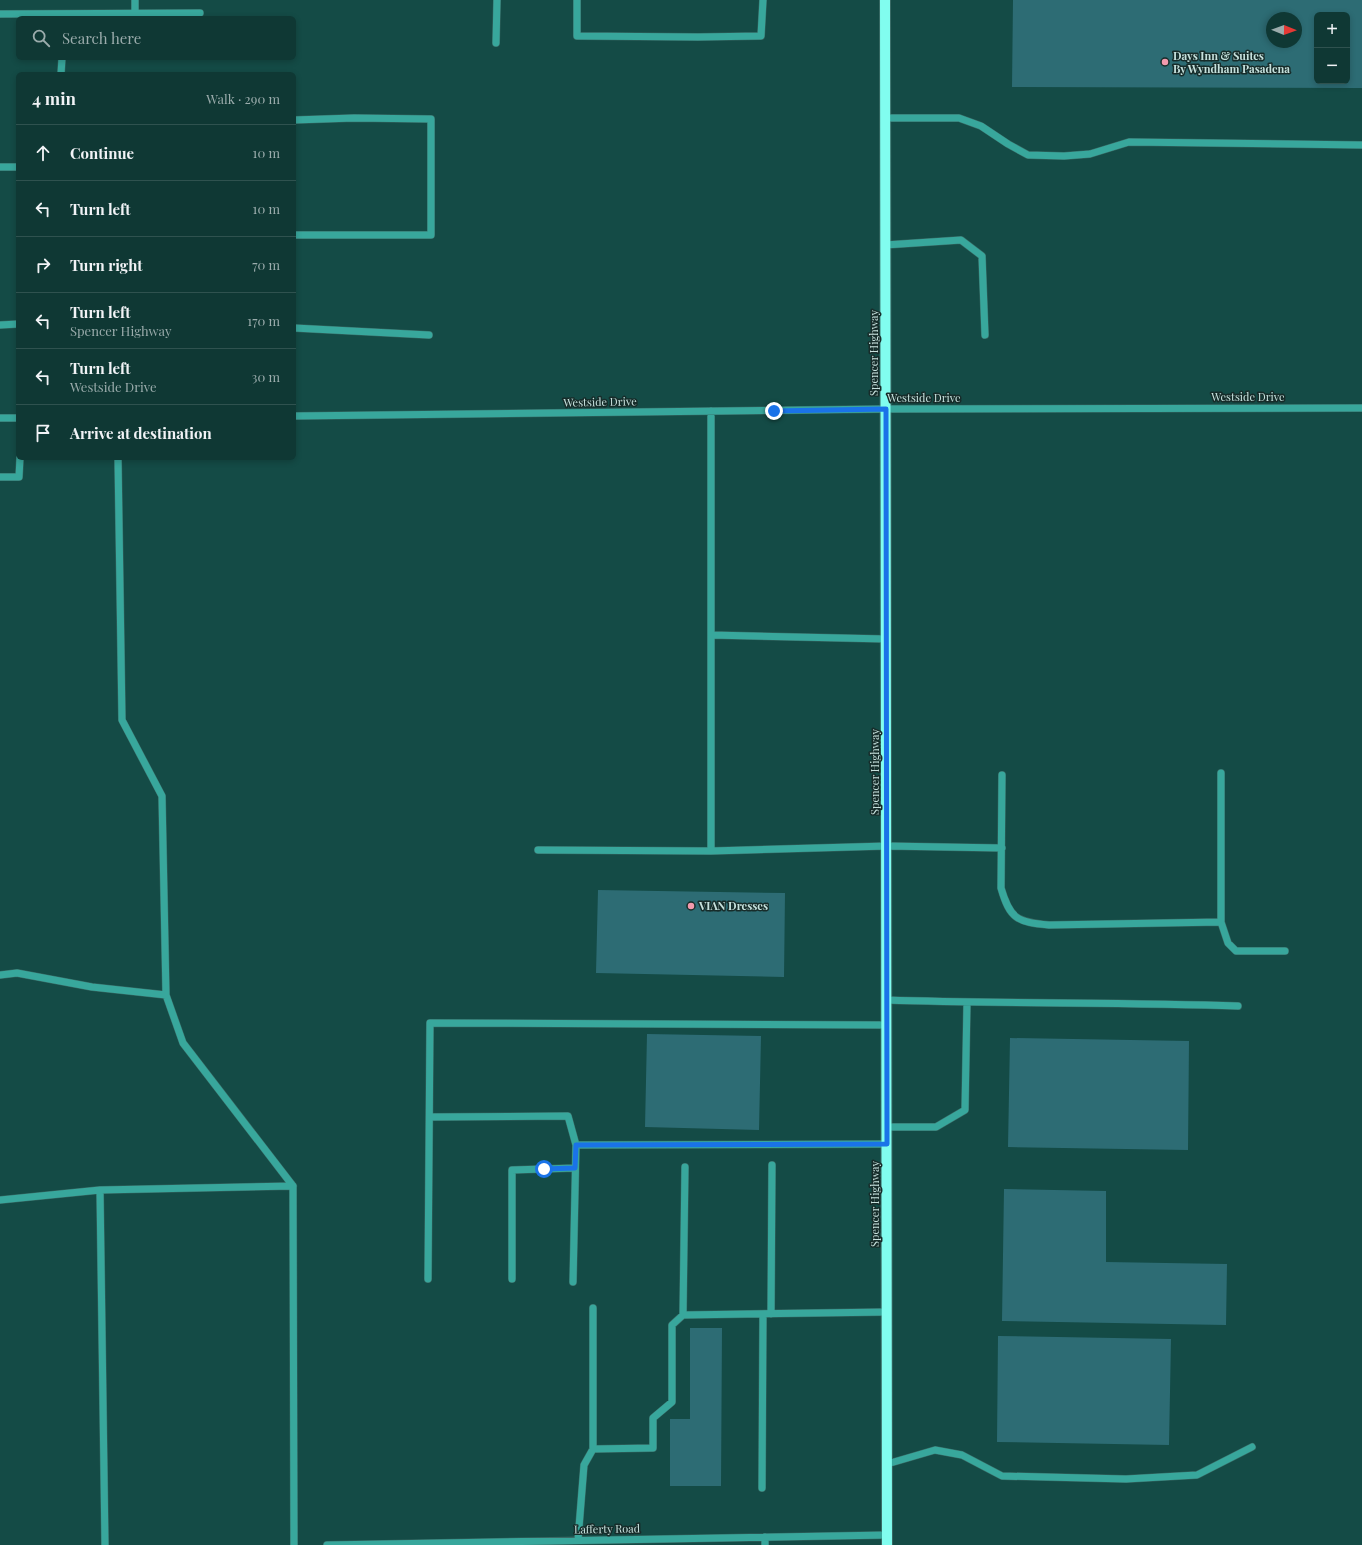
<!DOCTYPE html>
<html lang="en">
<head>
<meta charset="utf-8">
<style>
  body { margin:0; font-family:"Playfair Display",serif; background:#183f3c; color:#f1f3f6 }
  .controls { position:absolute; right:12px; top:12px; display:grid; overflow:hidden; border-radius:6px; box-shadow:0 2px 6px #0003 }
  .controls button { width:36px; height:36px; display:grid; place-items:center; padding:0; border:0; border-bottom:1px solid #2f524f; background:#0f3834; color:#f1f3f6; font:20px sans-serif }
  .compass { position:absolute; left:1266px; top:12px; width:36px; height:36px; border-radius:50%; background:#0f3834; box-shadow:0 2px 6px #0003; rotate:91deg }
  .stop { position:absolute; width:12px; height:12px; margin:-9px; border:3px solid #1a73e8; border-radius:50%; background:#fff }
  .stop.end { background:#1a73e8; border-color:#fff; box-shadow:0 1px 4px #0008 }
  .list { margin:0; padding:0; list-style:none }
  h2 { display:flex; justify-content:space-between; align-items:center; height:52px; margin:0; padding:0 16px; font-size:17px }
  h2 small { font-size:13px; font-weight:400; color:#9bacac }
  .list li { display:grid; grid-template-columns:26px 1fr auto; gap:12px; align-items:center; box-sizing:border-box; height:56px; padding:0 16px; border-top:1px solid #2f524f }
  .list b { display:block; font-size:15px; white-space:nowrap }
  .list p { margin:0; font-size:13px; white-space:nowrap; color:#9bacac }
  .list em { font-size:13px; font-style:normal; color:#9bacac }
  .icon { flex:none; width:22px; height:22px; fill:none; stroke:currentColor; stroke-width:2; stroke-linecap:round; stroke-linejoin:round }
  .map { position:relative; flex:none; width:1362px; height:1545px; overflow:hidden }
  .search { position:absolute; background:#0f3834; box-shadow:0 2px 6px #0003; left:16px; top:16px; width:280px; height:44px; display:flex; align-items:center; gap:10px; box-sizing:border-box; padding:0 14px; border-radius:6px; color:#9bacac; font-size:15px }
  .panel { position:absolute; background:#0f3834; box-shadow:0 2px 6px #0003; left:16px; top:72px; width:280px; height:388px; border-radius:6px }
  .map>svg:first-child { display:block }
  .building { fill:#2d6c74; fill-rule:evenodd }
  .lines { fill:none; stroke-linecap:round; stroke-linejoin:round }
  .minor-casing { stroke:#386964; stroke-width:8 }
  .major-casing { stroke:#386964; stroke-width:12 }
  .minor { stroke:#38a79c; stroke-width:7 }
  .major { stroke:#81fdef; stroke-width:10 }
  .route { stroke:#1a73e8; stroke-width:5 }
  .poi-dot { fill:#f29aad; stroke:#172c2a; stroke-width:1.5 }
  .labels { text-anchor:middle; stroke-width:3; stroke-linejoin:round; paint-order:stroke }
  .poi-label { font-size:11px; font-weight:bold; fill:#c6e1dd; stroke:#172c2a; text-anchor:start }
  .street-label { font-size:11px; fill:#c6e1dd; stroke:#172c2a }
</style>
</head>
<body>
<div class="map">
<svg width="1362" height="1545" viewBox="0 0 1362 1545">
  <rect width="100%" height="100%" fill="#144b46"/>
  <path class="building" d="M1013,0H1362V88L1012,87ZM1317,15H1347V81H1317ZM1272,18H1296V42H1272Z
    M598,890L785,893L784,977L596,973Z
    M647,1034L761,1036L759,1130L645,1127Z
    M1010,1038L1189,1041L1188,1150L1008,1147Z
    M1004,1189L1106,1191V1262L1227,1264L1226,1325L1002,1321Z
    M690,1328H722L721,1486H670V1419H690Z
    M998,1336L1171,1339L1169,1445L997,1442Z"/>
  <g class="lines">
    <defs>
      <path id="minor" d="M135,0V13
        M577,0V36L698,37L761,36L763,0
        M0,14L200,13
        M496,43L497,0
        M61,74L62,58
        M885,118H959L981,126L1008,144L1028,155L1064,156L1090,154L1129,142L1362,145
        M294,120L354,118L431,119V235H294
        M0,167H18
        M885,245L961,240L982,256L985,335
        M0,325L18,324
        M294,328L429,335
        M711,411V851
        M294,416L886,409L1362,408
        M0,418H18
        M118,458L122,720L162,796L166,995L183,1043L293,1186
        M0,477H19L20,458
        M711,635L886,639
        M1221,773V922L1228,943L1236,951H1285
        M1002,775L1001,888C1010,919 1017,922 1049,925L1221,922
        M538,850L711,851L887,846L1002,848
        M0,975L17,973L92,987L166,995
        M887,1000C1004,1004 1121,1002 1238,1006
        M430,1117L568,1116L576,1145L887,1144
        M887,1127H936L965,1110L967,1003
        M0,1200L100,1190
        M428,1279L430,1023L887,1025
        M512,1279V1170L575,1168
        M573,1282L576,1145
        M771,1314L772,1165
        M683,1315L685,1167
        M593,1449V1308
        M887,1464L935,1450L962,1455L1002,1476L1126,1479L1197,1475L1252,1447
        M762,1488L763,1314
        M765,1537V1545
        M578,1540L584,1465L593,1449L653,1448V1418L672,1402V1325L683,1315L887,1312
        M105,1545L100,1190L293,1186L294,1545
        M327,1545L887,1535"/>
      <path id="major" d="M885,0L887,1545"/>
    </defs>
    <use href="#minor" class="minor-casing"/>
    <use href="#major" class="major-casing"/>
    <use href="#minor" class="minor"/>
    <use href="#major" class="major"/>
  </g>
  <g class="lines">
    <path class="route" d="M544,1169L575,1168L576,1145L887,1144L886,409L774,411"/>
  </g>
  <g class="poi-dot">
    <circle cx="1165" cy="62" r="4"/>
    <circle cx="691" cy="906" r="4"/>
  </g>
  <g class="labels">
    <g class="poi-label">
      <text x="1173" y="60">Days Inn &amp; Suites<tspan x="1173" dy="13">By Wyndham Pasadena</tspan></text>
      <text x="699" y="910">VIAN Dresses</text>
    </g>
    <g class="street-label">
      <text transform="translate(874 353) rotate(-90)" y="4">Spencer Highway</text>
      <text x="1248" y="401">Westside Drive</text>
      <text x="924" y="402">Westside Drive</text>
      <text transform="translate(600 402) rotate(-1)" y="4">Westside Drive</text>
      <text transform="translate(875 772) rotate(-90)" y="4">Spencer Highway</text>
      <text transform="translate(875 1204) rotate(-90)" y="4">Spencer Highway</text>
      <text transform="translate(607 1529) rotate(-1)" y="4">Lafferty Road</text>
    </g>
  </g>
</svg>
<div class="controls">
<button>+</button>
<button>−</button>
</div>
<svg class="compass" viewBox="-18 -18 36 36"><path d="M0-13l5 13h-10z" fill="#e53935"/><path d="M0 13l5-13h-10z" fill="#9bacac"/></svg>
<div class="stop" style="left:544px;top:1169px"></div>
<div class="stop end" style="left:774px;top:411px"></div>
<div class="search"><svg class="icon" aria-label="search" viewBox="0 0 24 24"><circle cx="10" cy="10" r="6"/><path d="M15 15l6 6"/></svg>Search here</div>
<section class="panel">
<h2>4 min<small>Walk · 290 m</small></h2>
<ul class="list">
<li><svg class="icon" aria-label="ahead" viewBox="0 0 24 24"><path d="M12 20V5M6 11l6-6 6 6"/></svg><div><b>Continue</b></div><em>10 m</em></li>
<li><svg class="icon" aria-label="left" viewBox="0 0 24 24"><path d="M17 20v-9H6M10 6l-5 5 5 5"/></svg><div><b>Turn left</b></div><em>10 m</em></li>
<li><svg class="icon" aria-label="right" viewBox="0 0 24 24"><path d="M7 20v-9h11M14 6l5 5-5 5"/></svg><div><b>Turn right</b></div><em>70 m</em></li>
<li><svg class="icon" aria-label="left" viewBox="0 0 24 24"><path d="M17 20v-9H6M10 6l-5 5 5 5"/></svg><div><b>Turn left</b><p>Spencer Highway</p></div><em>170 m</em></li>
<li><svg class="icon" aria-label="left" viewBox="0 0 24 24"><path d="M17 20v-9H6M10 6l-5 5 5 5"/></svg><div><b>Turn left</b><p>Westside Drive</p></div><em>30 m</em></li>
<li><svg class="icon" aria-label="arrive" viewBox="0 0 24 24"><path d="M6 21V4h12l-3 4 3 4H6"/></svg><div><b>Arrive at destination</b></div></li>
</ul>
</section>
</div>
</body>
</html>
